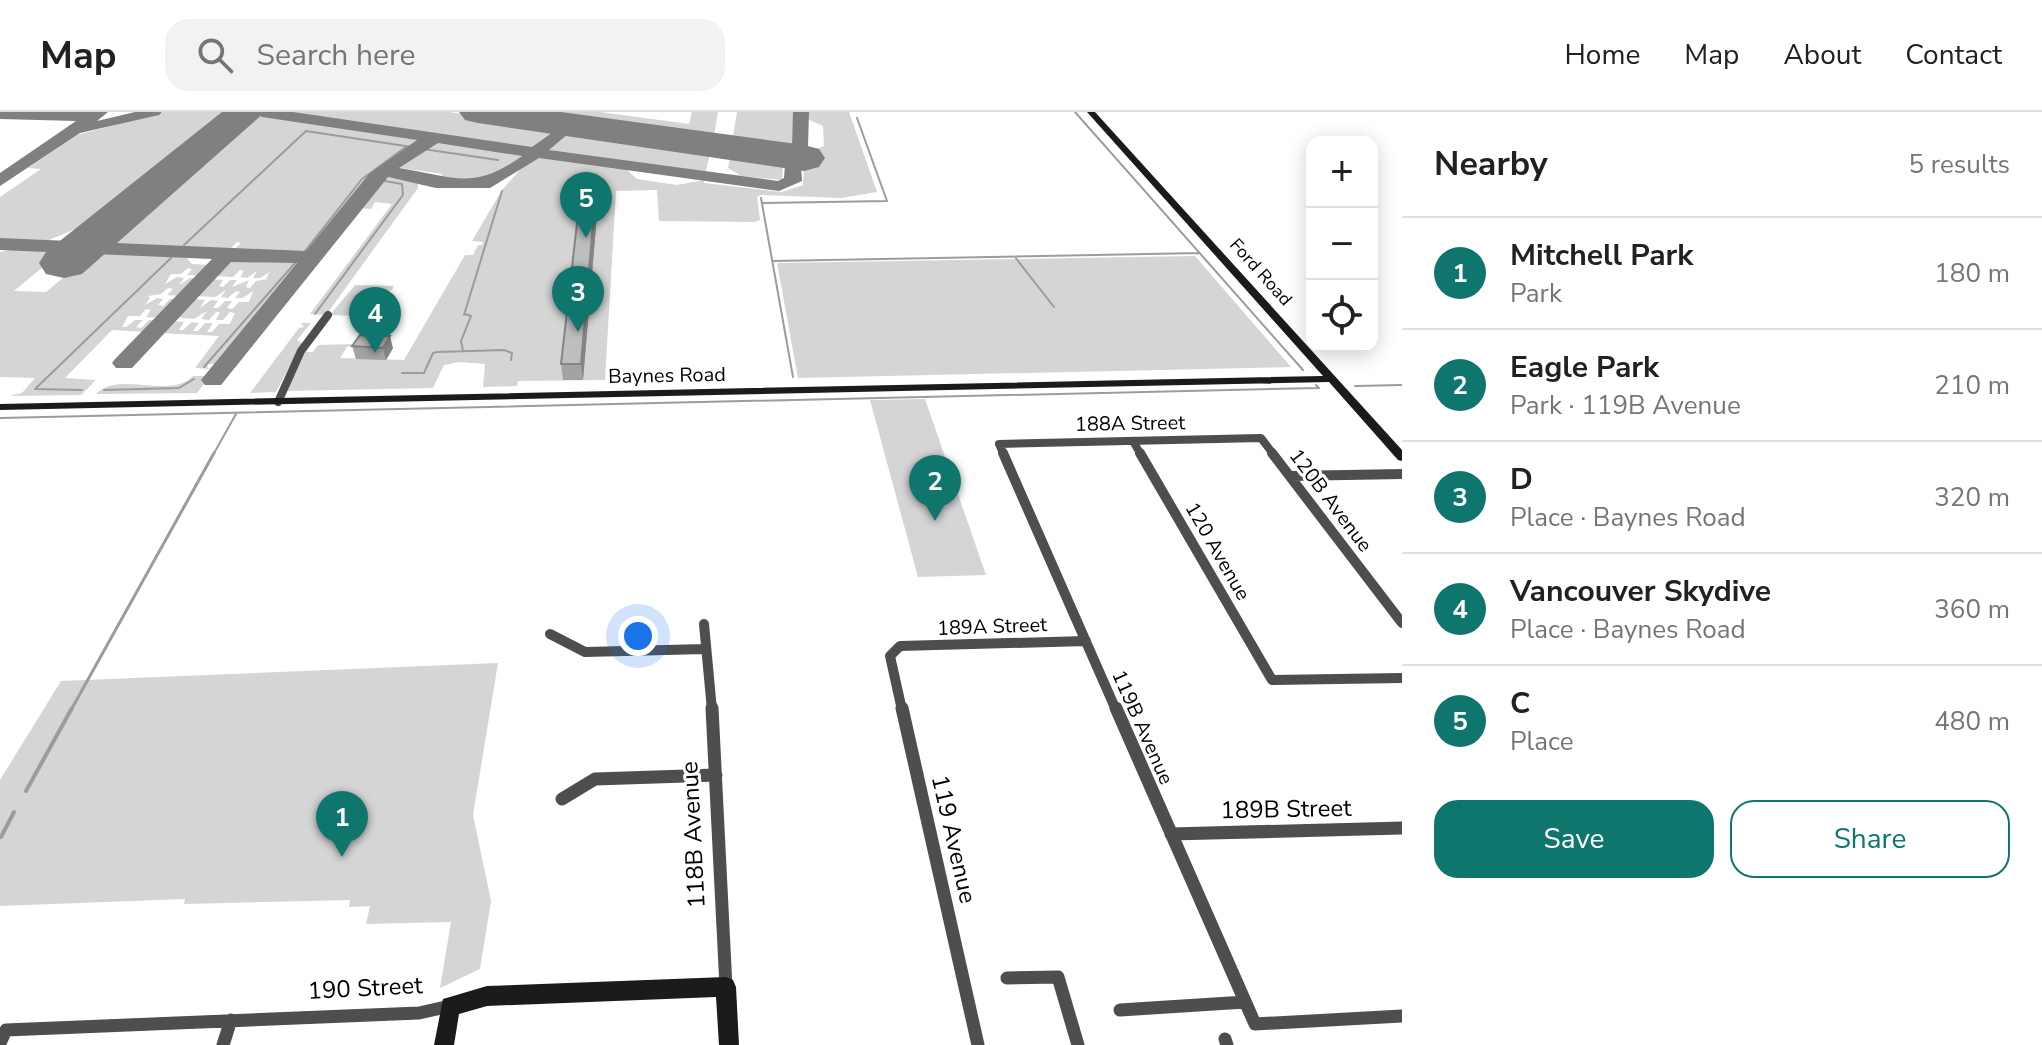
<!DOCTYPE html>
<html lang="en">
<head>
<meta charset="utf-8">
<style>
  body { margin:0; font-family:"Nunito Sans",sans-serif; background:#f2f2f2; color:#202124 }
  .controls { position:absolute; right:24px; top:24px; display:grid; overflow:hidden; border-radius:16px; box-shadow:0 4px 20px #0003 }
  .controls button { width:72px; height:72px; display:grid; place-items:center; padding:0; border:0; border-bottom:2px solid #e0e0e0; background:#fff; color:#202124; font:40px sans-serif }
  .you { position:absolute; left:638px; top:524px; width:28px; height:28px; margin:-20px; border:6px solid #fff; border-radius:50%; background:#1a73e8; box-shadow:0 0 0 12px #1a73e833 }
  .badge { display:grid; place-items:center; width:52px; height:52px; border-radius:50%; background:#0f766e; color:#fff; font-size:26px; font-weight:700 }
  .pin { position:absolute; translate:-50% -66px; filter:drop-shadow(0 2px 4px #0008) }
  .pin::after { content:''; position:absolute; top:42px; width:28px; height:24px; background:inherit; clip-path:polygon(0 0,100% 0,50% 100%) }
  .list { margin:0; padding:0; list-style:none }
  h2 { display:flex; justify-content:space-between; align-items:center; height:104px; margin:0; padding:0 32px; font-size:34px }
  h2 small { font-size:26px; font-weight:400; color:#757577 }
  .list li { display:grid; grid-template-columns:52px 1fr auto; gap:24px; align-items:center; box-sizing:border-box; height:112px; padding:0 32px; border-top:2px solid #e0e0e0 }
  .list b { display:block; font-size:30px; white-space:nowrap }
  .list p { margin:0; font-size:26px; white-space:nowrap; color:#757577 }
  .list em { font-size:26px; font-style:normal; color:#757577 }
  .actions { display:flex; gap:16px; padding:24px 32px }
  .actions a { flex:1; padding:18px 0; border:2px solid #0f766e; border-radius:24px; text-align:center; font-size:28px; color:#0f766e }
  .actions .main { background:#0f766e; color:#fff }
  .icon { flex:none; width:44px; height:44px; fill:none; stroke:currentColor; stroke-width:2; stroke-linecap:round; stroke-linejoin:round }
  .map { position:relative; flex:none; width:1402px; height:933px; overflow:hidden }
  header { display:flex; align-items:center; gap:48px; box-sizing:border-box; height:112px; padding:0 40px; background:#fff; border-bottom:2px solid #e0e0e0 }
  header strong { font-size:38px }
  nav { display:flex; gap:44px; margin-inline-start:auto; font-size:28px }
  .search { width:560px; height:72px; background:#f2f2f2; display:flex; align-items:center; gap:20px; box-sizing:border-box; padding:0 28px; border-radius:24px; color:#757577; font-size:30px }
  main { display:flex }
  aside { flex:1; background:#fff }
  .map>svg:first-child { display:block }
  .green { fill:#d5d5d5 }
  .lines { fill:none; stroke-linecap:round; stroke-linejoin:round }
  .stream-far2 { stroke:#9c9c9c; stroke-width:2 }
  .stream-far1 { stroke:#9c9c9c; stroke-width:3 }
  .stream { stroke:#9c9c9c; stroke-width:4 }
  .taxiway { fill:#808080; fill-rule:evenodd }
  .runway { fill:#808080; fill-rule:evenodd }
  .street-far2 { stroke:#4e4e4e; stroke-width:8 }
  .street-far1 { stroke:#4e4e4e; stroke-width:10 }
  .street { stroke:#4e4e4e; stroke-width:13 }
  .secondary { fill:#1b1b1b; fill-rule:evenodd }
  .wall { fill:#a3a3a3 }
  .shaded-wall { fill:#858585 }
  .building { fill:#bebebe; stroke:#858585; stroke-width:2 }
  .labels { text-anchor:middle; stroke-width:6; stroke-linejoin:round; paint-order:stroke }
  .far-street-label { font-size:18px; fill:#000; stroke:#fff }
  .street-label { font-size:20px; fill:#000; stroke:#fff }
  .near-street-label { font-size:24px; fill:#000; stroke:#fff }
</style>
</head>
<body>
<header>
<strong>Map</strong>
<div class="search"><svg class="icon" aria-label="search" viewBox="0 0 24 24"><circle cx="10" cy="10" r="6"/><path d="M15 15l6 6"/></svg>Search here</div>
<nav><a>Home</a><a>Map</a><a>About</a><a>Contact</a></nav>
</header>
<main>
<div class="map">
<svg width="1402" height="933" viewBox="0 0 1402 933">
  <rect width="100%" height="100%" fill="#fff"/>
  <path class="green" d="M164,0H234L102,106L44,130L0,128V85L41,57L28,56L77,23Z
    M273,0H449L549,14L555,21L539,34L521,37Z
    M507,0H600L689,12L692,0H718L713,29Z
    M737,0H797L796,35L783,38L732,31Z
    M805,0H849L877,80L841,86L760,83L757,85L760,108L755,110L659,109L657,78L616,79L605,268L518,269L517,274L483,275L485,252L459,250L444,253L433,276L286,279L305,240H313L318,233L358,232L347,235L340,246L404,248L465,143H473L478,133H482L483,130L472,129L502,78L527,50L536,47L546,44L625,56L637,67L677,73L704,68V71L782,80L803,73L804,51L810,43L805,41L824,34L823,14L805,6Z
    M266,2L423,26L374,63L307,141L234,138L241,131L237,130L229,138L117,133L111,125L254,4Z
    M581,19L711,37L706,59L691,63L555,42L547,35L564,22Z
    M436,28L517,40L522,47C505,66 467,72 442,65V62L394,55Z
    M731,40L770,45L783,53L782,68L741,64L728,56Z
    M381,64L418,71V76L326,203L310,202L392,92L375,90L371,97L355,96Z
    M14,137L62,139L14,179L46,180L93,141L185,144L192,152L213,153L202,164L187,163L192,157L188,156L181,162H171L165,172L177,165L184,166L179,173L190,166H199L182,184L167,183L173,177L168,176L161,182L148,184L150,186L145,193L157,186L163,187L158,193L163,194L170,187H179L161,206L146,205L151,198L146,197L140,204H128L122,215H126L135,208H143L136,215L141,216L149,208L158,209L147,220L112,218L65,266L96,268L81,283L9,284L22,281L35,266L0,265V140Z
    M1195,144L1291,255L798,266L777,151Z
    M231,147L300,150L215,252H209L207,255L210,257L195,256L219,224L160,221L171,209L184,210L179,218H183L192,210L199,211L193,219H198L205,211H213L207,220H212L219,212H230L235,201L230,200L223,208H216L220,200H216L209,208L201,207L207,199L194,207L174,205L193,187L205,188L200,196L211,188L218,189L213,196H218L225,189H232L227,196L232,197L239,190H249L253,179L243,186H235L240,180L236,179L228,186L221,185L226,178L215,185L195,184L211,167L223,168L219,174L223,175L230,168H237L232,175L249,168L246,175L250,176L256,169L268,167L266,166L270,160L260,166H253L257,159L247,166L240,165L244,159L240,158L233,165L215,164Z
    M355,173H359L394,174L392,178L384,179L391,181L388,185L379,186L386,188L383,193L374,194L381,196L376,205L330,203Z
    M301,211H311L297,228L302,231L276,280L250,281L299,216L304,215Z
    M193,264H210L197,281L96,282C118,258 170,288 193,264Z
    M925,287L986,463L918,465L870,288Z
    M498,551L473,703L491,789L480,857L440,876L451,810L366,812L370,794L349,795L350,788L184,792L185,787L0,794V668L61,569Z"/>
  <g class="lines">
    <path class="stream-far2" d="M1075,0L1303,258
      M423,37L498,48
      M761,86L793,265
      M763,91L887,89L857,6
      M184,133L306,19L412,35
      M305,139L362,67L407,34
      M1015,145L1054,195
      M773,149L1200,141
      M315,202L403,83L402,72L379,68
      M464,203L502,79
      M463,239L461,229L471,204L465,202
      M204,255L295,151
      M402,261H424L433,241L437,240L504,238L512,241L511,248
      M1355,274L1402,273
      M82,278L35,277L171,146
      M104,278L179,276L194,267
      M0,306L1319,276L1316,273
      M213,343L236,302"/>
    <path class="stream-far1" d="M71,598L214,341"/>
    <path class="stream" d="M26,679L72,596
      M1,725L14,700"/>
    <path class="taxiway" d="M0,0H108L97,9L135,0H162L159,3L80,21L0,74V61L76,9L0,7Z
      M254,0H293L532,35L570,8L578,13L575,16L549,38L778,69L784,66L785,53L792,35L793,0H809L808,35L801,53L802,69L779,79L539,46L490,76H436L388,65L221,273H205L201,268L297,151L231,150L132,256H116L112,251L116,246L212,147L0,138V126L306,139L369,62L417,28L262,5ZM438,31L522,44C472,80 453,64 399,56Z"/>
    <path class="runway" d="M222,0H265L82,162L64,166L46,162L39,151L46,140Z
      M459,0H561L804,33L819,37L825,46L819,55L804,59L478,11L465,8Z"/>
    <path class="street-far2" d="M278,290L301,239L328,203
      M1133,329L1141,343
      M1004,343L999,332L1261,326L1274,343"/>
    <path class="street-far1" d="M1003,341L1116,598
      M1140,341L1272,568L1402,566
      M1272,341L1402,511
      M1290,364L1402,362
      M704,512L712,598
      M550,522L585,540L706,537
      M902,598L890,544L900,534L1086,529"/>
    <path class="street" d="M712,596L726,875
      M902,596L978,933
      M1116,596L1255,912L1402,904
      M562,687L595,667L716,663
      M1171,722L1402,716
      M1007,866L1058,865L1078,933
      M1120,898L1245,890
      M1225,927L1227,933
      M0,931L6,918L419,901L450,894
      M223,933L231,908"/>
    <path class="secondary" d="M1087,0H1095L1402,338V349L1398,348L1329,270L0,298V292L1323,264Z
      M726,865L733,868L736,875L739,933H719L716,885L487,894L459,902L454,933H434L443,887L487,874Z"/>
  </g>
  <path class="wall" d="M598,90L583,268H563L561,252Z
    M352,234L393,236L386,248L356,247Z"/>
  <path class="shaded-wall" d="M596,76L598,90L583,268L581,252Z
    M390,224L393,236L386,248L383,236Z"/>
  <path class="building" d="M581,76H596L581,252H561Z
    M360,223L390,224L383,236L352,234Z"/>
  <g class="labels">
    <g class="far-street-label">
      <text transform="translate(1261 160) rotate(48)" y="6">Ford Road</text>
    </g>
    <g class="street-label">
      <text transform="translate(667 263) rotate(-1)" y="7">Baynes Road</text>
      <text transform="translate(1130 311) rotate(-1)" y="7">188A Street</text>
      <text transform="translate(1331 388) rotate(53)" y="7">120B Avenue</text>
      <text transform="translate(1218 439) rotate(60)" y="7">120 Avenue</text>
      <text transform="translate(992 514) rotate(-2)" y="7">189A Street</text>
      <text transform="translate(1143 615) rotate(66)" y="7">119B Avenue</text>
    </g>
    <g class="near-street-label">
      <text transform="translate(1286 697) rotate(-1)" y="8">189B Street</text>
      <text transform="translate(693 723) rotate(-93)" y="8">118B Avenue</text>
      <text transform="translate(954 727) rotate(77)" y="8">119 Avenue</text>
      <text transform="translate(365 876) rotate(-3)" y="8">190 Street</text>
    </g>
  </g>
</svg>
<div class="controls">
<button>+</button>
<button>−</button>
<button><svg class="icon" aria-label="locate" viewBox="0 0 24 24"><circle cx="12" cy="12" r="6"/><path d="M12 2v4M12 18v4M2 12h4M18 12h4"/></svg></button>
</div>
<div class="you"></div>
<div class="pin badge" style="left:342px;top:745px">1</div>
<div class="pin badge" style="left:935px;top:409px">2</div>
<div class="pin badge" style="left:578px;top:220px">3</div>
<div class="pin badge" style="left:375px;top:241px">4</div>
<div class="pin badge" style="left:586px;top:126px">5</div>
</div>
<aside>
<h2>Nearby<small>5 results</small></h2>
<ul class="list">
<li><span class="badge">1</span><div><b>Mitchell Park</b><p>Park</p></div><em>180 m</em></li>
<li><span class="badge">2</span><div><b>Eagle Park</b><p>Park · 119B Avenue</p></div><em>210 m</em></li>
<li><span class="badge">3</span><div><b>D</b><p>Place · Baynes Road</p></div><em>320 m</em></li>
<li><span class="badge">4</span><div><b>Vancouver Skydive</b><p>Place · Baynes Road</p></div><em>360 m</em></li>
<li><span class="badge">5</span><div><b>C</b><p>Place</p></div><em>480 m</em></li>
</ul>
<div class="actions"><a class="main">Save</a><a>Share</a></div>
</aside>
</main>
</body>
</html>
